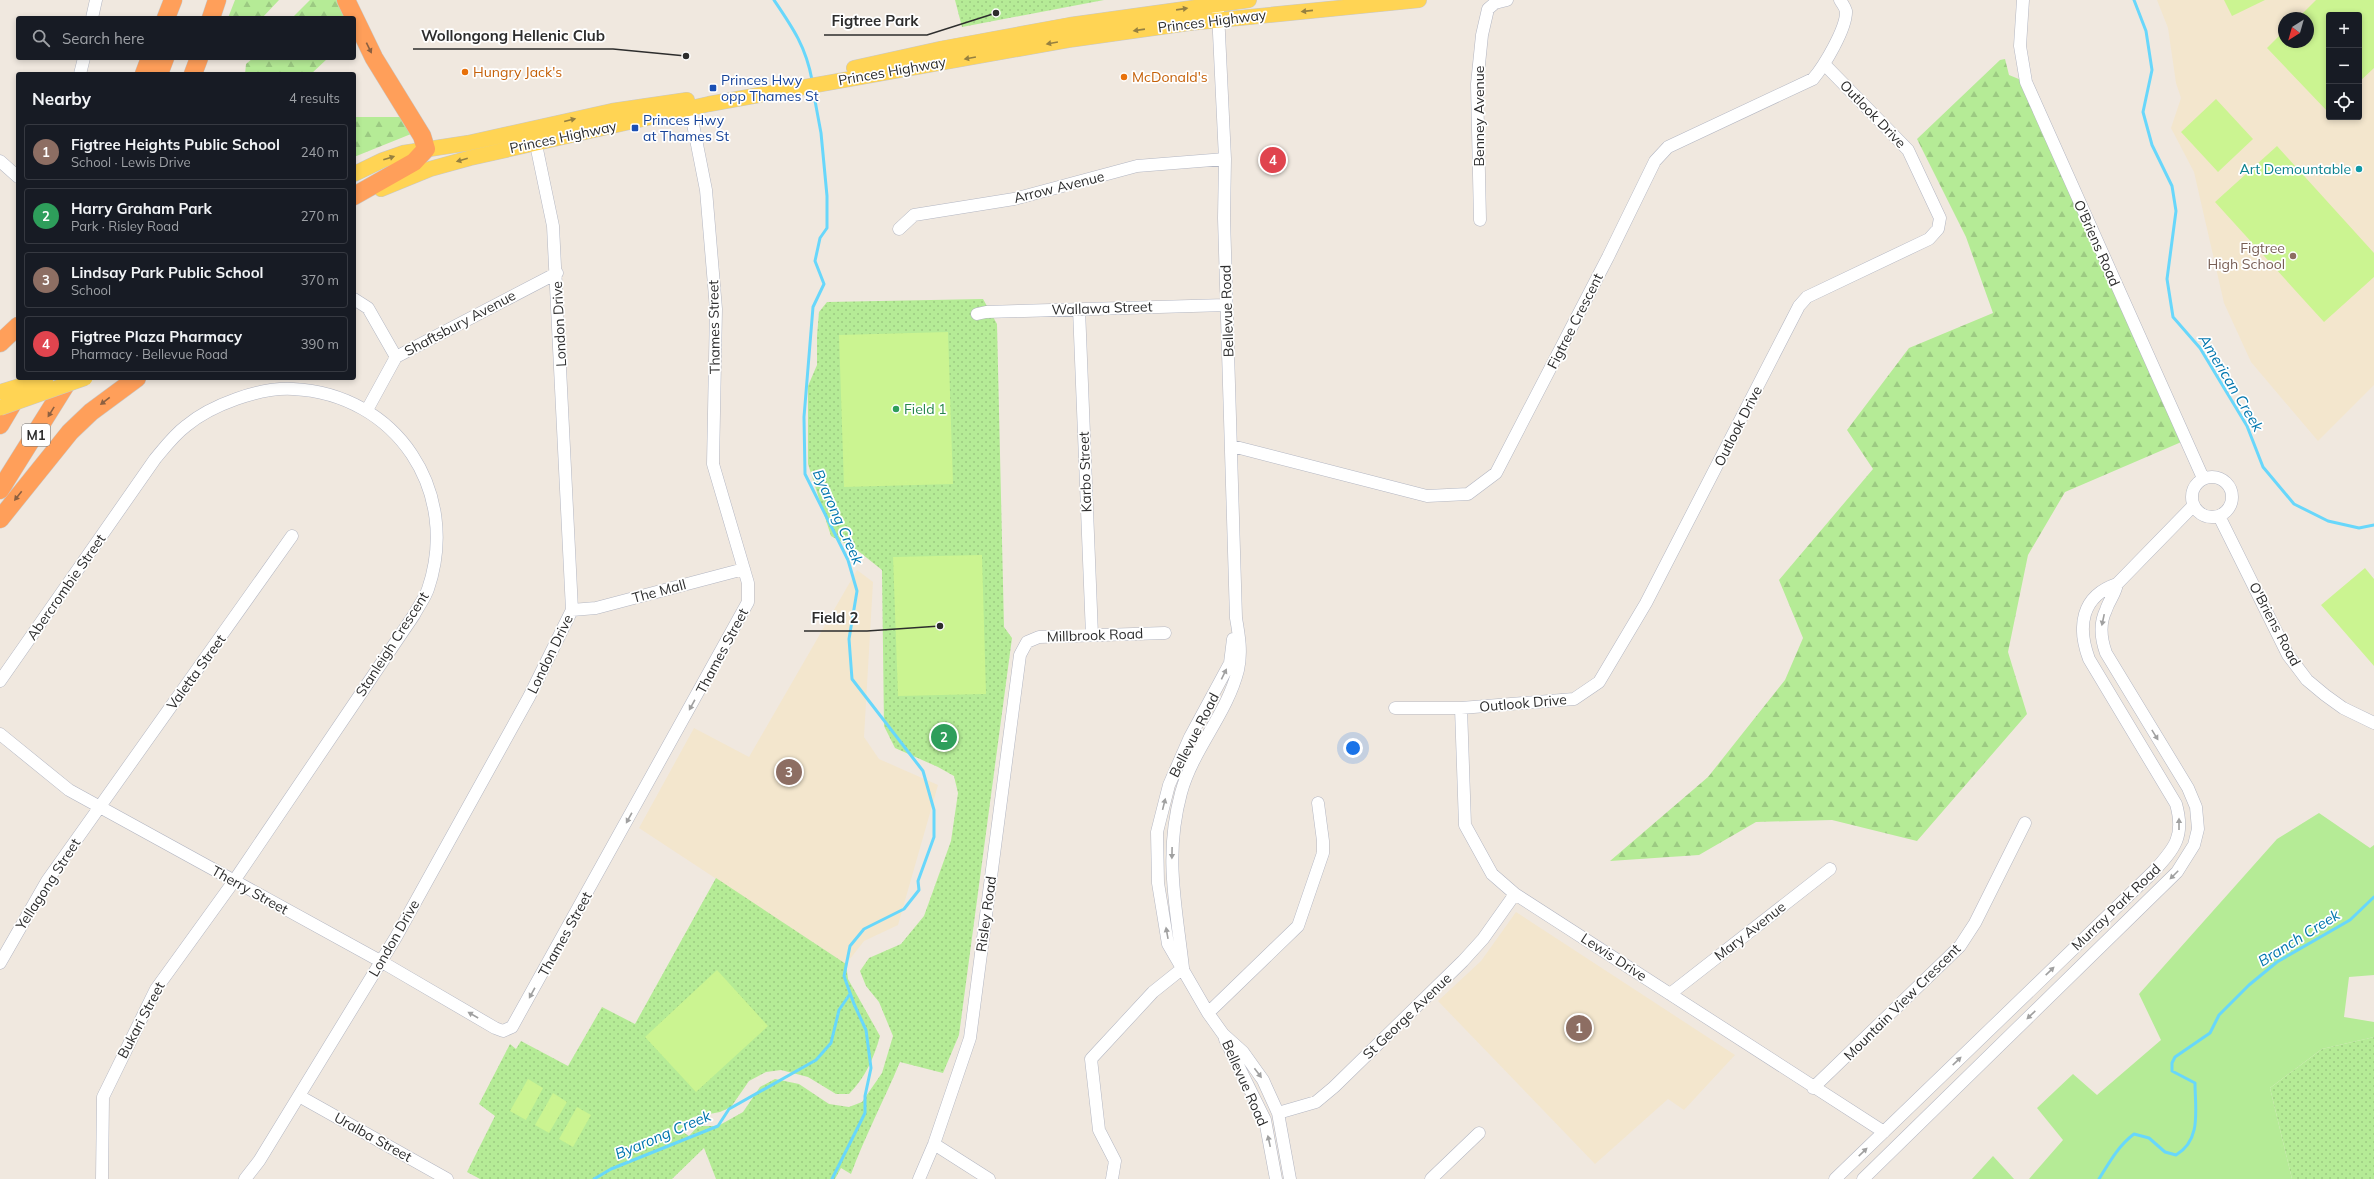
<!DOCTYPE html>
<html lang="en">
<head>
<meta charset="utf-8">
<style>
  body { margin:0; font-family:Mulish,sans-serif; background:#20242c; color:#f1f3f6 }
  .controls { position:absolute; right:12px; top:12px; display:grid; overflow:hidden; border-radius:4px; box-shadow:0 2px 6px #0003 }
  .controls button { width:36px; height:36px; display:grid; place-items:center; padding:0; border:0; border-bottom:1px solid #363941; background:#171b24; color:#f1f3f6; font:20px sans-serif }
  .compass { position:absolute; left:2278px; top:12px; width:36px; height:36px; border-radius:50%; background:#171b24; box-shadow:0 2px 6px #0003; rotate:217deg }
  .you { position:absolute; left:1353px; top:748px; width:14px; height:14px; margin:-10px; border:3px solid #fff; border-radius:50%; background:#1a73e8; box-shadow:0 0 0 6px #1a73e833 }
  .badge { display:grid; place-items:center; width:26px; height:26px; border-radius:50%; background:#3c64ff; color:#fff; font-size:13px; font-weight:700 }
  .pin { position:absolute; translate:-50% -50%; border:2px solid #fff; box-shadow:0 1px 4px #0006 }
  .list { margin:0; padding:0; list-style:none }
  h2 { display:flex; justify-content:space-between; align-items:center; height:52px; margin:0; padding:0 16px; font-size:17px }
  h2 small { font-size:13px; font-weight:400; color:#9ea1a6 }
  .list li { display:grid; grid-template-columns:26px 1fr auto; gap:12px; align-items:center; box-sizing:border-box; height:56px; margin:0 8px 8px; padding:0 8px; border:1px solid #363941; border-radius:4px }
  .list b { display:block; font-size:15px; white-space:nowrap }
  .list p { margin:0; font-size:13px; white-space:nowrap; color:#9ea1a6 }
  .list em { font-size:13px; font-style:normal; color:#9ea1a6 }
  .icon { flex:none; width:22px; height:22px; fill:none; stroke:currentColor; stroke-width:2; stroke-linecap:round; stroke-linejoin:round }
  .map { position:relative; flex:none; width:2374px; height:1179px; overflow:hidden }
  .search { position:absolute; background:#171b24; box-shadow:0 2px 6px #0003; left:16px; top:16px; width:340px; height:44px; display:flex; align-items:center; gap:10px; box-sizing:border-box; padding:0 14px; border-radius:4px; color:#9ea1a6; font-size:15px }
  .panel { position:absolute; background:#171b24; box-shadow:0 2px 6px #0003; left:16px; top:72px; width:340px; height:308px; border-radius:4px }
  .map>svg:first-child { display:block }
  .education { fill:#f3e6cd; fill-rule:evenodd }
  .grass { fill:#b5eb96 }
  .forest { fill:url(#forest-firs) }
  .park { fill:url(#park-dots) }
  .pitch { fill:#cbf491 }
  .lines { fill:none; stroke-linecap:round; stroke-linejoin:round }
  .stream { stroke:#68d7fb; stroke-width:3 }
  .minor-casing { stroke:#b3b6c2; stroke-width:13 }
  .major-casing { stroke:#c8c8c8; stroke-width:16 }
  .highway-casing { stroke:#c8c8c8; stroke-width:19 }
  .minor { stroke:#fff; stroke-width:12 }
  .major { stroke:#ffd454; stroke-width:15 }
  .highway { stroke:#ff9f5a; stroke-width:18 }
  .major-bridge-casing { stroke:#c8c8c8; stroke-width:16; stroke-linecap:butt }
  .major-bridge { stroke:#ffd454; stroke-width:15 }
  .oneway { fill:#968040 }
  .oneway2 { fill:#8c6041 }
  .oneway3 { fill:#a0a0a0 }
  .food-dot { fill:#e8710a; stroke:#fff; stroke-width:1.5 }
  .transit-dot { fill:#1a4fb4; stroke:#fff; stroke-width:1.5 }
  .culture-dot { fill:#0f9aa8; stroke:#fff; stroke-width:1.5 }
  .education-dot { fill:#8d6e63; stroke:#fff; stroke-width:1.5 }
  .leisure-dot { fill:#2e9e5b; stroke:#fff; stroke-width:1.5 }
  .labels { text-anchor:middle; stroke-width:3.5; stroke-linejoin:round; paint-order:stroke }
  .shield { fill:#fff; stroke:#6c6c6c; stroke-width:1 }
  .shield-label { font-size:13px; font-weight:bold; fill:#2d2d2d }
  .street-label { font-size:14px; fill:#2d2d2d; stroke:#fff }
  .food-label { font-size:14px; fill:#c56008; stroke:#fff; text-anchor:start }
  .transit-label { font-size:14px; fill:#164399; stroke:#fff; text-anchor:start }
  .culture-label { font-size:14px; fill:#0d838f; stroke:#fff; text-anchor:end }
  .education-label { font-size:14px; fill:#785e54; stroke:#fff; text-anchor:end }
  .leisure-label { font-size:14px; fill:#27864d; stroke:#fff; text-anchor:start }
  .water-label { font-size:15px; font-style:italic; fill:#0076ae; stroke:#fff }
  .leader { fill:none; stroke:#2d2d2d; stroke-width:1.5 }
  .callout-dot { fill:#2d2d2d; stroke:#fff; stroke-width:1.5 }
  .callout-label { font-size:15px; text-anchor:middle; font-weight:bold; fill:#2d2d2d; stroke:#fff; stroke-width:3.5; stroke-linejoin:round; paint-order:stroke }
</style>
</head>
<body>
<div class="map">
<svg width="2374" height="1179" viewBox="0 0 2374 1179">
  <defs>
    <pattern id="forest-firs" width="22" height="20" patternUnits="userSpaceOnUse"><rect width="22" height="20" fill="#b5eb96"/><path d="M5 1l3.5 6h-7zM16 11l3.5 6h-7z" fill="#9cca82"/></pattern>
    <pattern id="park-dots" width="8" height="8" patternUnits="userSpaceOnUse"><rect width="8" height="8" fill="#b5eb96"/><path d="M2 2h.1M6 6h.1" fill="none" stroke="#9cca82" stroke-width="1.8" stroke-linecap="round"/></pattern>
  </defs>
  <rect width="100%" height="100%" fill="#f0e8df"/>
  <path class="education" d="M2157,0H2374V385L2318,441L2251,362L2224,303L2194,172L2171,128L2181,98L2176,83L2168,28ZM2329,15H2359V117H2329ZM2284,18H2308V42H2284Z
    M857,570L873,582L864,737L879,759L938,785L898,925L864,941L846,964L639,828L694,728L749,757Z
    M1516,912L1735,1055L1684,1110L1668,1099L1595,1164L1438,1001L1481,961Z"/>
  <path class="grass" d="M2319,813L2370,848L2374,845V975L2349,977L2344,1017L2374,1022V1037L2322,1049L2270,1088L2292,1179H2029L2063,1140L2037,1108L2073,1074L2097,1095L2161,1040L2139,994L2277,839Z
    M1993,1156L2014,1179H1972Z"/>
  <path class="forest" d="M235,0H279L262,18H228Z
    M310,0H342L351,18H292Z
    M253,58H328L311,74H245L246,64Z
    M2005,59L2009,75L2026,82L2186,440L2065,492L2028,555L2008,652L2027,714L1917,841L1832,820L1756,822L1699,855L1610,861L1708,777L1785,680L1803,638L1779,580L1873,469L1847,430L1909,348L1993,313L1966,237L1917,139L2000,60Z
    M354,117H402L411,134L354,157Z"/>
  <path class="park" d="M955,0H1104L962,27Z
    M983,299L997,324L1004,627L1012,638L959,1035L943,1073L900,1062C884,1100 865,1136 851,1174L841,1168L835,1179H716L704,1148L672,1179H480L467,1172L495,1116L479,1104L510,1044L516,1049L521,1041L568,1066L602,1007L635,1024L716,878L846,964L848,979L880,1036C874,1058 865,1078 849,1094H836L808,1077L781,1070L766,1072L749,1081L731,1107L720,1112L693,1117L680,1130L689,1136L698,1126H718L743,1112L760,1087L775,1079L799,1084L829,1104L849,1107L862,1102L882,1073L893,1036L879,1002L866,986L860,971L869,958L901,944L924,916L951,841L958,793L954,776L938,767L895,748L884,726L882,570L857,550L831,536L808,464V386L817,365V336L819,312L827,302Z
    M2374,1037V1179H2292L2270,1088L2322,1049Z"/>
  <path class="pitch" d="M2224,0H2265L2232,16Z
    M2316,0H2374V68L2359,82V15H2329L2328,112L2267,48L2284,31V42H2308V18H2298Z
    M2216,99L2253,139L2218,172L2181,132Z
    M2277,146L2374,253V277L2324,322L2215,202Z
    M948,332L953,484L844,487L839,335Z
    M982,555L986,694L898,696L893,557Z
    M2365,568L2374,579V666L2321,605Z
    M717,970L768,1026L696,1092L645,1037Z
    M528,1079L543,1088L526,1120L510,1111Z
    M553,1093L567,1102L549,1133L535,1125Z
    M577,1107L591,1115L573,1147L559,1139Z"/>
  <g class="lines">
    <path class="stream" d="M774,0C793,28 806,47 812,80
      M2134,0L2146,31L2152,70L2143,112L2152,145L2172,186L2176,211L2167,279L2173,317L2200,348L2247,426L2263,467L2294,504L2328,521L2359,528L2374,525
      M813,90L821,133L827,196V228L820,238L815,261L824,284L813,307L804,417L805,474L848,560L857,591L849,639L852,679L923,771L934,810V837L918,881L919,890L904,909L864,929L850,946L844,976L854,1004L866,1030L871,1068L865,1096V1113L832,1179
      M594,1179L611,1169L718,1126L729,1109L816,1060L831,1043L839,1010L850,994
      M2099,1179C2109,1163 2118,1146 2134,1134L2149,1138L2165,1152L2176,1155C2202,1140 2195,1109 2195,1083L2172,1071V1063L2175,1057L2210,1033L2219,1015L2249,985L2277,962L2350,920L2374,897"/>
    <defs>
      <path id="minor" d="M2023,0L2020,46L2026,82L2203,478
        M92,18L96,0
        M80,74L84,58
        M0,161L18,177
        M1480,220L1477,84L1482,35L1488,9L1495,3L1507,0
        M899,229L914,215L1014,199L1137,166L1225,159
        M354,299L368,308L396,357
        M1079,309L1092,635
        M977,314L986,312L1226,305
        M367,410L396,357L557,273
        M1232,446L1427,496L1468,494L1496,473L1608,257L1655,161L1668,147L1813,79C1824,66 1847,28 1846,11C1845,7 1842,3 1840,0
        M2192 497a20 20 0 1 1 40 0a20 20 0 1 1-40 0Z
        M2219,516L2288,655L2307,680L2325,695L2343,708L2374,723
        M572,610L596,608L744,569
        M1233,639L1230,663L1190,737L1169,785L1157,832L1158,883L1168,944L1208,1013L1223,1034L1243,1052L1263,1080L1278,1113L1290,1179
        M0,681L155,459C165,447 174,435 186,426C211,405 260,387 293,389C397,394 461,492 428,589C425,598 418,607 414,615L234,881L156,989L103,1097L102,1179
        M1395,708H1461L1574,699L1599,682L1646,603L1799,306L1807,297L1929,239L1938,229L1940,218L1908,150L1825,65
        M1461,708L1465,825L1492,874L1515,894L1884,1132
        M0,734L69,790L382,962L495,1028L503,1031L512,1027L748,602V583L713,464L716,309L706,190L690,109
        M0,963L47,881L292,536
        M1183,968C1176,905 1164,856 1181,793C1193,749 1227,714 1238,670C1242,653 1239,635 1236,618L1224,218L1225,159L1218,12
        M1670,994L1830,869
        M1208,1013L1298,926L1323,853V841L1318,803
        M1225,1039L1265,1120L1276,1179
        M1813,1088L1960,946L1975,923L2025,823
        M299,1096L447,1179
        M1278,1113L1316,1102L1334,1087L1463,961L1483,939L1515,894
        M934,1144L989,1179
        M245,1179L259,1161L396,937L529,697L572,610L553,226L534,135
        M919,1179L934,1144L970,1038L1020,655L1027,642L1039,637L1165,633
        M1112,1179L1115,1161L1099,1130L1091,1059L1153,992L1183,968
        M1431,1179L1479,1133
        M1835,1179L2154,871C2175,848 2185,836 2176,804L2089,659C2077,627 2081,596 2117,584L2194,505
        M1863,1179L2177,872L2194,845L2198,829L2196,807L2188,788L2106,653C2101,639 2099,624 2106,610C2109,600 2115,595 2117,584"/>
      <path id="major" d="M854,68L940,49L1070,25L1249,0
        M354,174L383,160L403,153L468,143L612,111L687,100
        M381,189L430,169L470,158L709,104L1068,40L1189,23L1419,0"/>
      <path id="highway" d="M346,0L374,58L422,136L426,149L414,162L354,196
        M166,18L173,0
        M211,18L217,0
        M144,74L150,58
        M159,74L165,58
        M193,74L199,58
        M0,343L18,326
        M0,425L19,393
        M0,490L70,378
        M0,519L70,432L91,412L137,378"/>
    </defs>
    <use href="#minor" class="minor-casing"/>
    <use href="#major" class="major-casing"/>
    <use href="#highway" class="highway-casing"/>
    <use href="#minor" class="minor"/>
    <use href="#major" class="major"/>
    <use href="#highway" class="highway"/>
    <defs>
      <path id="major-bridge" d="M0,392L46,378
        M0,408L85,378"/>
    </defs>
    <use href="#major-bridge" class="major-bridge-casing"/>
    <use href="#major-bridge" class="major-bridge"/>
  </g>
  <defs><path id="oneway-solid" d="M-6-.8H1V-3.2L6.5 0L1 3.2V.8H-6Z"/></defs>
  <g class="oneway">
    <use href="#oneway-solid" transform="translate(1182 9) rotate(-8)"/>
    <use href="#oneway-solid" transform="translate(1307 11) rotate(174)"/>
    <use href="#oneway-solid" transform="translate(1139 30) rotate(172)"/>
    <use href="#oneway-solid" transform="translate(1052 43) rotate(170)"/>
    <use href="#oneway-solid" transform="translate(970 58) rotate(170)"/>
    <use href="#oneway-solid" transform="translate(570 120) rotate(-14)"/>
    <use href="#oneway-solid" transform="translate(389 158) rotate(-18)"/>
    <use href="#oneway-solid" transform="translate(462 160) rotate(164)"/>
  </g>
  <g class="oneway2">
    <use href="#oneway-solid" transform="translate(369 48) rotate(64)"/>
    <use href="#oneway-solid" transform="translate(105 401) rotate(142)"/>
    <use href="#oneway-solid" transform="translate(51 412) rotate(122)"/>
    <use href="#oneway-solid" transform="translate(18 496) rotate(128)"/>
  </g>
  <g class="oneway3">
    <use href="#oneway-solid" transform="translate(2103 620) rotate(102)"/>
    <use href="#oneway-solid" transform="translate(1224 674) rotate(-64)"/>
    <use href="#oneway-solid" transform="translate(692 705) rotate(119)"/>
    <use href="#oneway-solid" transform="translate(2155 735) rotate(58)"/>
    <use href="#oneway-solid" transform="translate(1164 804) rotate(-76)"/>
    <use href="#oneway-solid" transform="translate(629 818) rotate(119)"/>
    <use href="#oneway-solid" transform="translate(2179 824) rotate(-90)"/>
    <use href="#oneway-solid" transform="translate(1172 853) rotate(91)"/>
    <use href="#oneway-solid" transform="translate(2174 875) rotate(135)"/>
    <use href="#oneway-solid" transform="translate(1167 933) rotate(-100)"/>
    <use href="#oneway-solid" transform="translate(2050 971) rotate(-44)"/>
    <use href="#oneway-solid" transform="translate(532 993) rotate(119)"/>
    <use href="#oneway-solid" transform="translate(473 1015) rotate(-150)"/>
    <use href="#oneway-solid" transform="translate(2031 1015) rotate(136)"/>
    <use href="#oneway-solid" transform="translate(1957 1061) rotate(-44)"/>
    <use href="#oneway-solid" transform="translate(1258 1073) rotate(53)"/>
    <use href="#oneway-solid" transform="translate(1269 1141) rotate(-102)"/>
    <use href="#oneway-solid" transform="translate(1863 1152) rotate(-44)"/>
  </g>
  <g class="food-dot">
    <circle cx="465" cy="72" r="4"/>
    <circle cx="1124" cy="77" r="4"/>
  </g>
  <g class="transit-dot">
    <rect x="709" y="84" width="8" height="8" rx="2"/>
    <rect x="631" y="124" width="8" height="8" rx="2"/>
  </g>
  <circle class="culture-dot" cx="2359" cy="169" r="4"/>
  <circle class="education-dot" cx="2293" cy="256" r="4"/>
  <circle class="leisure-dot" cx="896" cy="409" r="4"/>
  <g class="labels">
    <rect class="shield" x="22" y="424" width="28" height="22" rx="3"/>
    <g class="shield-label">
      <text x="36" y="440">M1</text>
    </g>
    <g class="street-label">
      <text transform="translate(1212 21) rotate(-7)" y="5">Princes Highway</text>
      <text transform="translate(892 71) rotate(-10)" y="5">Princes Highway</text>
      <text transform="translate(1873 114) rotate(46)" y="5">Outlook Drive</text>
      <text transform="translate(1479 116) rotate(-90)" y="5">Benney Avenue</text>
      <text transform="translate(563 137) rotate(-12)" y="5">Princes Highway</text>
      <text transform="translate(1059 187) rotate(-14)" y="5">Arrow Avenue</text>
      <text transform="translate(2097 243) rotate(66)" y="5">O'Briens Road</text>
      <text transform="translate(1102 308) rotate(-2)" y="5">Wallawa Street</text>
      <text transform="translate(1227 311) rotate(-92)" y="5">Bellevue Road</text>
      <text transform="translate(1575 321) rotate(-63)" y="5">Figtree Crescent</text>
      <text transform="translate(460 323) rotate(-28)" y="5">Shaftsbury Avenue</text>
      <text transform="translate(559 324) rotate(-93)" y="5">London Drive</text>
      <text transform="translate(714 327) rotate(-91)" y="5">Thames Street</text>
      <text transform="translate(1738 426) rotate(-63)" y="5">Outlook Drive</text>
      <text transform="translate(1085 472) rotate(-92)" y="5">Karbo Street</text>
      <text transform="translate(66 587) rotate(-55)" y="5">Abercrombie Street</text>
      <text transform="translate(659 591) rotate(-15)" y="5">The Mall</text>
      <text transform="translate(2275 624) rotate(62)" y="5">O'Briens Road</text>
      <text transform="translate(1095 635) rotate(-2)" y="5">Millbrook Road</text>
      <text transform="translate(392 644) rotate(-57)" y="5">Stanleigh Crescent</text>
      <text transform="translate(722 651) rotate(-62)" y="5">Thames Street</text>
      <text transform="translate(550 654) rotate(-64)" y="5">London Drive</text>
      <text transform="translate(196 672) rotate(-54)" y="5">Valetta Street</text>
      <text transform="translate(1523 703) rotate(-5)" y="5">Outlook Drive</text>
      <text transform="translate(1194 735) rotate(-63)" y="5">Bellevue Road</text>
      <text transform="translate(48 884) rotate(-57)" y="5">Yellagong Street</text>
      <text transform="translate(250 890) rotate(29)" y="5">Therry Street</text>
      <text transform="translate(2116 907) rotate(-44)" y="5">Murray Park Road</text>
      <text transform="translate(986 914) rotate(-82)" y="5">Risley Road</text>
      <text transform="translate(1750 931) rotate(-38)" y="5">Mary Avenue</text>
      <text transform="translate(565 934) rotate(-61)" y="5">Thames Street</text>
      <text transform="translate(394 938) rotate(-60)" y="5">London Drive</text>
      <text transform="translate(1614 957) rotate(33)" y="5">Lewis Drive</text>
      <text transform="translate(1902 1002) rotate(-45)" y="5">Mountain View Crescent</text>
      <text transform="translate(1407 1016) rotate(-44)" y="5">St George Avenue</text>
      <text transform="translate(141 1020) rotate(-62)" y="5">Bukari Street</text>
      <text transform="translate(1245 1083) rotate(66)" y="5">Bellevue Road</text>
      <text transform="translate(373 1137) rotate(29)" y="5">Uralba Street</text>
    </g>
    <g class="food-label">
      <text x="473" y="77">Hungry Jack's</text>
      <text x="1132" y="82">McDonald's</text>
    </g>
    <g class="transit-label">
      <text x="721" y="85">Princes Hwy<tspan x="721" dy="16">opp Thames St</tspan></text>
      <text x="643" y="125">Princes Hwy<tspan x="643" dy="16">at Thames St</tspan></text>
    </g>
    <g class="culture-label">
      <text x="2351" y="174">Art Demountable</text>
    </g>
    <g class="education-label">
      <text x="2285" y="253">Figtree<tspan x="2285" dy="16">High School</tspan></text>
    </g>
    <g class="leisure-label">
      <text x="904" y="414">Field 1</text>
    </g>
    <g class="water-label">
      <text transform="translate(2231 383) rotate(59)" y="5">American Creek</text>
      <text transform="translate(838 517) rotate(66)" y="5">Byarong Creek</text>
      <text transform="translate(2299 938) rotate(-32)" y="5">Branch Creek</text>
      <text transform="translate(663 1135) rotate(-23)" y="5">Byarong Creek</text>
    </g>
  </g>
  <path class="leader" d="M996 13L927 35H824M686 56L613 49H413M940 626L867 631H804"/>
  <g class="callout-dot">
    <circle cx="996" cy="13" r="4"/>
    <circle cx="686" cy="56" r="4"/>
    <circle cx="940" cy="626" r="4"/>
  </g>
  <g class="callout-label">
    <text x="875" y="26">Figtree Park</text>
    <text x="513" y="41">Wollongong Hellenic Club</text>
    <text x="835" y="623">Field 2</text>
  </g>
</svg>
<div class="controls">
<button>+</button>
<button>−</button>
<button><svg class="icon" aria-label="locate" viewBox="0 0 24 24"><circle cx="12" cy="12" r="6"/><path d="M12 2v4M12 18v4M2 12h4M18 12h4"/></svg></button>
</div>
<svg class="compass" viewBox="-18 -18 36 36"><path d="M0-13l5 13h-10z" fill="#e53935"/><path d="M0 13l5-13h-10z" fill="#9ea1a6"/></svg>
<div class="you"></div>
<div class="pin badge" style="left:1579px;top:1028px;background:#8d6e63">1</div>
<div class="pin badge" style="left:944px;top:737px;background:#2e9e5b">2</div>
<div class="pin badge" style="left:789px;top:772px;background:#8d6e63">3</div>
<div class="pin badge" style="left:1273px;top:160px;background:#e0444e">4</div>
<div class="search"><svg class="icon" aria-label="search" viewBox="0 0 24 24"><circle cx="10" cy="10" r="6"/><path d="M15 15l6 6"/></svg>Search here</div>
<section class="panel">
<h2>Nearby<small>4 results</small></h2>
<ul class="list">
<li><span class="badge" style="background:#8d6e63">1</span><div><b>Figtree Heights Public School</b><p>School · Lewis Drive</p></div><em>240 m</em></li>
<li><span class="badge" style="background:#2e9e5b">2</span><div><b>Harry Graham Park</b><p>Park · Risley Road</p></div><em>270 m</em></li>
<li><span class="badge" style="background:#8d6e63">3</span><div><b>Lindsay Park Public School</b><p>School</p></div><em>370 m</em></li>
<li><span class="badge" style="background:#e0444e">4</span><div><b>Figtree Plaza Pharmacy</b><p>Pharmacy · Bellevue Road</p></div><em>390 m</em></li>
</ul>
</section>
</div>
</body>
</html>
